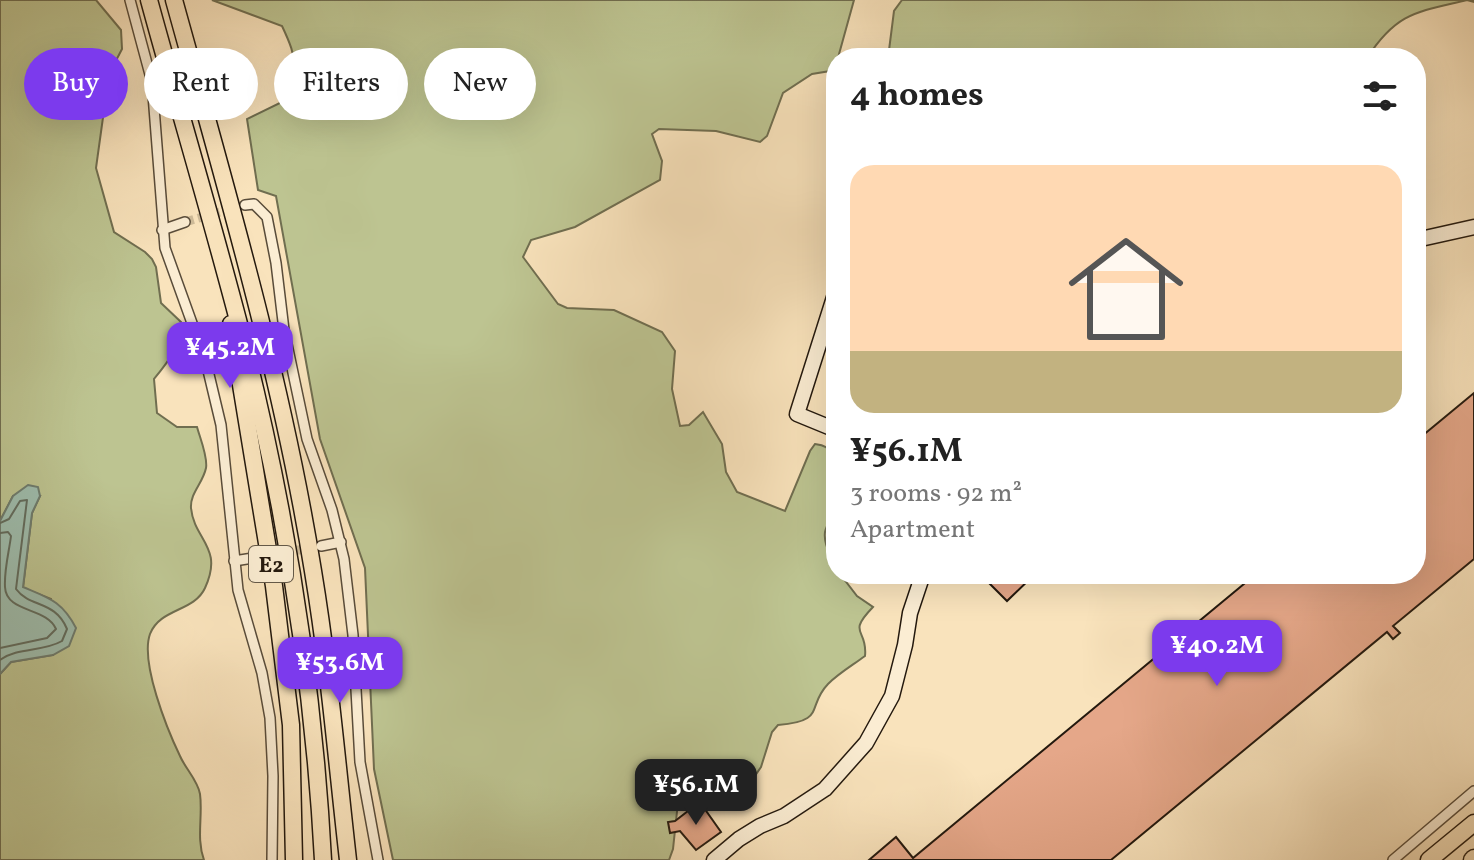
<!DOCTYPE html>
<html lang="en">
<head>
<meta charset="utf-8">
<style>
	body { margin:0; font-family:Vollkorn,serif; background:#f2f2f2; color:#222; height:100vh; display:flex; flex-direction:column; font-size:30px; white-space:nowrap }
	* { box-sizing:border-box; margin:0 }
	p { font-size:26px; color:#767676 }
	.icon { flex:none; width:44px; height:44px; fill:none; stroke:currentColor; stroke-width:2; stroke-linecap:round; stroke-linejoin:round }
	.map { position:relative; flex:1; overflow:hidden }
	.drawer { position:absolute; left:826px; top:48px; width:600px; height:536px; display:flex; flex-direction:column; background:#fff; border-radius:32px; box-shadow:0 8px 32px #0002 }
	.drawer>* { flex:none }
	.banner { position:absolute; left:24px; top:48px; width:682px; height:72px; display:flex; gap:16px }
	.price { position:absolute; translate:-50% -68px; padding:0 18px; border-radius:16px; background:#7c3aed; color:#fff; font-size:26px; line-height:52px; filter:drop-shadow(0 2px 4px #0008) }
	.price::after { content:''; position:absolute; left:50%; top:48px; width:24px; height:18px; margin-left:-12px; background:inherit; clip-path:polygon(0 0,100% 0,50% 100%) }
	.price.current { background:#222; color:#fff }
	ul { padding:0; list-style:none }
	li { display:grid; align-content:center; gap:16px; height:424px; padding:0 24px }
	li+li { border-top:2px solid #e0e0e0 }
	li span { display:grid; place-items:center; height:248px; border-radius:24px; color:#555 }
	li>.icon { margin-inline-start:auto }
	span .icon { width:144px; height:144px; fill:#fffc; stroke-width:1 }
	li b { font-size:34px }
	h2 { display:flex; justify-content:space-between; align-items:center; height:96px; padding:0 24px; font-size:34px }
	.pill { padding:0 28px; border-radius:36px; background:#fff; box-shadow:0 8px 32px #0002; font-size:28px; line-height:72px }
	.pill.current { background:#7c3aed; color:#fff }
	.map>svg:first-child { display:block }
	.green { fill:#bdc491; stroke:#706e50; stroke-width:2 }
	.water { fill:#9ebeaf; stroke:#6d7c6f; stroke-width:2 }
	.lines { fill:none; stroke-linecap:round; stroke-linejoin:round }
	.shore { stroke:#616c5e; stroke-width:2 }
	.building { fill:#e5a789; stroke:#24190e; stroke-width:2 }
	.street-tunnel { stroke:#cebb99; stroke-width:9; stroke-dasharray:9 4.5; stroke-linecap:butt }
	.street-casing { stroke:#594c3a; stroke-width:12 }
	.secondary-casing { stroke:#24190e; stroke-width:17 }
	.highway-casing { stroke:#24190e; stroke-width:19 }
	.street { stroke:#fbedd3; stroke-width:9 }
	.secondary { stroke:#fbedd3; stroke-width:14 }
	.highway { stroke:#f9e3bc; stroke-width:16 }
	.labels { text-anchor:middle; stroke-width:7; stroke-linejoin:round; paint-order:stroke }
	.shield { fill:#fbedd3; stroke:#645949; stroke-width:2 }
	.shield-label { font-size:22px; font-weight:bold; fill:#24190e }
</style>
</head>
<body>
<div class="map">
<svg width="1474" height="860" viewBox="0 0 1474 860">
	<rect width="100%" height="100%" fill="#f9e3bc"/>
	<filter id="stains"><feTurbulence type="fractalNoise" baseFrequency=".0025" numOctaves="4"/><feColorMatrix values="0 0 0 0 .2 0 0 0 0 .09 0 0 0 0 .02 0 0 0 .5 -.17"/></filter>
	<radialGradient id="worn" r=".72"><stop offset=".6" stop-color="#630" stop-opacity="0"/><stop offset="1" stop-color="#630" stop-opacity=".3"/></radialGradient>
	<g class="green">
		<path d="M0 0H96L121 30 122 49 109 74 96 168 114 232 145 252 152 259 156 267 161 303 181 322C183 344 167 363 154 379L157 413 177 427H197C200 438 208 457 206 468 203 483 190 493 191 508 194 540 224 547 205 588 194 612 160 608 150 634 140 662 167 729 180 756 185 768 198 781 200 794 203 816 196 838 204 860H0V674L11 662 53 655 51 599 23 588 32 513 40 496H13L0 521Z"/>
		<path d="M212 0H854L836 65 830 71 812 74 783 93 767 136 760 142 716 131 659 129 652 134 662 161 660 180 575 227 531 240 523 257 558 304 567 308 614 310 662 332 675 351 672 389 680 426 689 425 703 412 722 444 726 472 737 492 785 511 810 451 815 444C838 446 836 464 836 483 836 491 838 501 836 508 833 516 827 523 825 532 823 549 836 559 836 574H840L857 596 873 607C846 635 868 628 865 656 853 665 839 673 828 684 806 707 827 721 778 725L772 732 761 767 750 783C728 772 703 756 681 774L673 849 669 860H393L374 769 365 568 320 439 276 196 258 190 247 119 282 102C297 67 299 62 282 26Z"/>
		<path d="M902 0H1474V2L1467 0C1417 12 1397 12 1367 58H888L894 11Z"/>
	</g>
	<path class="water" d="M28 485 38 487 40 496 32 513 23 587C49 598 62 601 76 628L69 646 53 655 11 662 0 674V521L13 496Z"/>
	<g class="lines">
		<g class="shore">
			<path d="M0 523 9 519 20 501 27 500 16 589C30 608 55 600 67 629L62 641C43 652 18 647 0 660"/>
			<path d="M0 533 8 532 11 536C9 552 4 570 5 587 6 613 47 607 56 629L47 638 0 648"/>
		</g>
	</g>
	<g class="building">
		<path d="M1474 393V559L1393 626 1400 633 1393 639 1387 632 1111 860H869L896 837 913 858 1256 574H1416V441Z"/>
		<path d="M980 574H1035L1007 601Z"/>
		<path d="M713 764 718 780 695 792 679 768Z"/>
		<path d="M697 804 703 810 704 808 721 832 696 850 680 831 670 833 668 822 675 821Z"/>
	</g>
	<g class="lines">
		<g class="street-tunnel">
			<path d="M185 222 234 208"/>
			<path d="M253 558 310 548"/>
		</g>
		<g class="street-casing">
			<g id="street">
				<path d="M130 0 152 82 165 248 206 362 221 425 238 590 262 673 270 718 273 776 272 860"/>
				<path d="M245 205 254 204 267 217 276 263 284 330 307 439 332 510 344 559 353 635 360 762 378 860"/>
				<path d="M162 230 185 222"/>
				<path d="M321 546 341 542"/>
				<path d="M234 561 253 558"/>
				<path d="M1393 860 1474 791"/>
			</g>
		</g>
		<g class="secondary-casing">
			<g id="secondary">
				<path d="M1416 240 1474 227"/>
				<path d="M836 291 797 414 836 430"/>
				<path d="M714 860 739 839 760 826 784 816 825 789 866 743 892 696 905 645 910 613 923 574"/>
			</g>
		</g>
		<g class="highway-casing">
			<g id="highway">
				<path d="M149 0C181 117 216 233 246 351 287 517 314 689 323 860"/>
				<path d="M174 0C226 188 282 378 313 571 329 667 337 764 348 860"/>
				<path d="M231 324 274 586 291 725 294 860"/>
				<path d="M1429 860 1474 823"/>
				<path d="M1472 860 1474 858"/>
			</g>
		</g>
		<use href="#street" class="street"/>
		<use href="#secondary" class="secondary"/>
		<use href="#highway" class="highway"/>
	</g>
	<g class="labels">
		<rect class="shield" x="249" y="546" width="44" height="36" rx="6"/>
		<g class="shield-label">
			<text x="271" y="572">E2</text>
		</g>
	</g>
	<rect width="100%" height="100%" filter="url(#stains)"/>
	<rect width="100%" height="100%" fill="url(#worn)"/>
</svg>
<b class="price" style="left:230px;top:390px">¥45.2M</b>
<b class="price" style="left:1217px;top:688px">¥40.2M</b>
<b class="price" style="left:340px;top:705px">¥53.6M</b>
<b class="price current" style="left:696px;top:827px">¥56.1M</b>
<div class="banner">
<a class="pill current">Buy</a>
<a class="pill">Rent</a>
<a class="pill">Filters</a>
<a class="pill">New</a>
</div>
<section class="drawer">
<h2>4 homes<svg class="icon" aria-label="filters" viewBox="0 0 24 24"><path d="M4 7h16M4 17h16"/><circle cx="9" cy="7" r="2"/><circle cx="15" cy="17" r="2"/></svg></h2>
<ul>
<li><span style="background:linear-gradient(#ffd9b3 75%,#c2b280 0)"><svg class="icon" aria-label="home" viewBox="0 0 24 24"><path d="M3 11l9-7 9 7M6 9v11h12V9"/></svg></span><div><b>¥56.1M</b><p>3 rooms · 92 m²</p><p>Apartment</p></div></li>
</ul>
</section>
</div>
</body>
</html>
